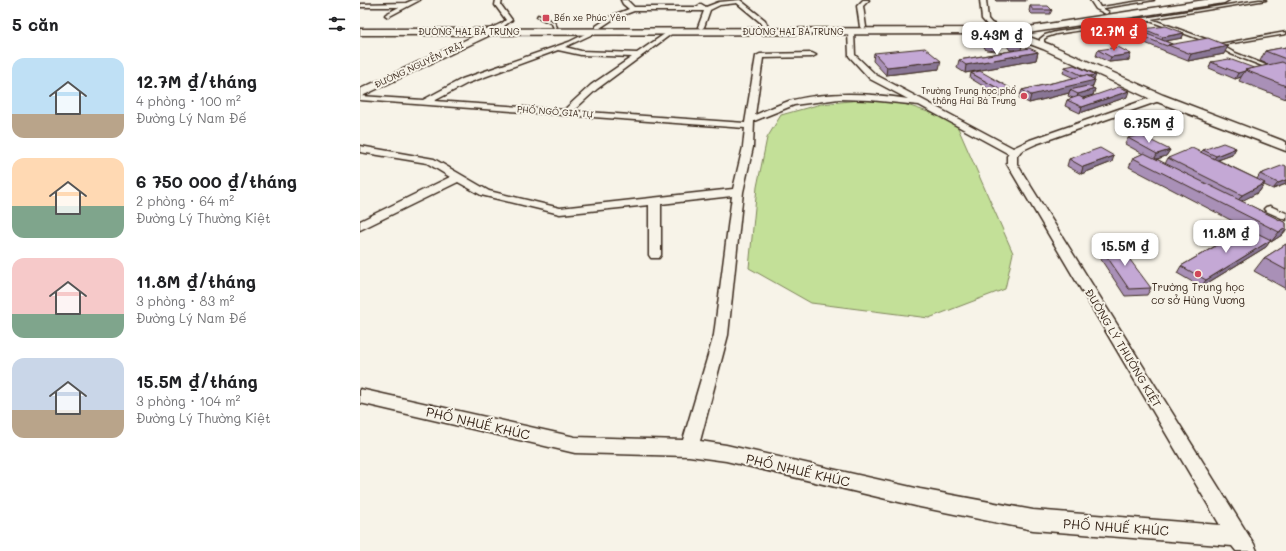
<!DOCTYPE html>
<html lang="vi">
<head>
<meta charset="utf-8">
<style>
	body { margin:0; font-family:Mali,sans-serif; background:#f6f6f6; color:#202124; height:100vh; display:flex; flex-direction:column; font-size:15px; white-space:nowrap }
	* { box-sizing:border-box; margin:0 }
	p { font-size:13px; color:#757577 }
	.icon { flex:none; width:22px; height:22px; fill:none; stroke:currentColor; stroke-width:2; stroke-linecap:round; stroke-linejoin:round }
	.map { position:relative; flex:1; overflow:hidden }
	.sheet { display:flex; flex-direction:column; background:#fff; width:360px }
	.sheet>* { flex:none }
	.price { position:absolute; translate:-50% -34px; padding:0 9px; border-radius:8px; background:#fff; color:#222; font-size:13px; line-height:26px; filter:drop-shadow(0 1px 2px #0008) }
	.price::after { content:''; position:absolute; left:50%; top:24px; width:12px; height:9px; margin-left:-6px; background:inherit; clip-path:polygon(0 0,100% 0,50% 100%) }
	.price.active { background:#d93025; color:#fff }
	ul { padding:0; list-style:none }
	li { display:flex; align-items:center; gap:12px; height:100px; padding:0 12px }
	li span { display:grid; place-items:center; flex:none; width:112px; height:80px; border-radius:12px; color:#555 }
	li>.icon { margin-inline-start:auto }
	span .icon { width:48px; height:48px; fill:#fffc; stroke-width:1 }
	li b { font-size:17px }
	h2 { display:flex; justify-content:space-between; align-items:center; height:48px; padding:0 12px; font-size:17px }
	main { display:flex; flex:1; min-height:0 }
	.map>svg:first-child { display:block }
	.green { fill:#c3e098; stroke:#7f855b }
	.lines { fill:none; stroke-linecap:round; stroke-linejoin:round }
	.lane-casing { stroke:#3b2a1e; stroke-width:3 }
	.street-casing { stroke:#3b2a1e; stroke-width:3 }
	.secondary-casing { stroke:#3b2a1e; stroke-width:3 }
	.highway-casing { stroke:#3b2a1e; stroke-width:3 }
	.lane { fill:#f7f3e8; fill-rule:evenodd }
	.street { fill:#f7f3e8; fill-rule:evenodd }
	.secondary { fill:#f7f3e8; fill-rule:evenodd }
	.highway { fill:#f7f3e8; fill-rule:evenodd }
	.wall { fill:#a990b7; stroke:#3b2a1e }
	.shaded-wall { fill:#897695; stroke:#3b2a1e }
	.building { fill:#c4a8d5; stroke:#3b2a1e }
	.poi-dot { fill:#d1495b; stroke:#f7f3e8; stroke-width:1.5 }
	.labels { text-anchor:middle; stroke-width:4; stroke-linejoin:round; paint-order:stroke }
	.far-poi-label { font-size:9px; fill:#3b2a1e; stroke:#f7f3e8; text-anchor:start }
	.far-street-label { font-size:9px; fill:#3b2a1e; stroke:#f7f3e8 }
	.poi-label { font-size:11px; fill:#3b2a1e; stroke:#f7f3e8 }
	.street-label { font-size:11px; fill:#3b2a1e; stroke:#f7f3e8 }
	.near-street-label { font-size:13px; fill:#3b2a1e; stroke:#f7f3e8 }
</style>
</head>
<body>
<main>
<section class="sheet">
<h2>5 căn<svg class="icon" aria-label="filters" viewBox="0 0 24 24"><path d="M4 7h16M4 17h16"/><circle cx="9" cy="7" r="2"/><circle cx="15" cy="17" r="2"/></svg></h2>
<ul>
<li><span style="background:linear-gradient(#bfe0f5 70%,#b9a48a 0)"><svg class="icon" aria-label="home" viewBox="0 0 24 24"><path d="M3 11l9-7 9 7M6 9v11h12V9"/></svg></span><div><b>12.7M ₫/tháng</b><p>4 phòng · 100 m²</p><p>Đường Lý Nam Đế</p></div></li>
<li><span style="background:linear-gradient(#ffd9b3 60%,#7fa58c 0)"><svg class="icon" aria-label="home" viewBox="0 0 24 24"><path d="M3 11l9-7 9 7M6 9v11h12V9"/></svg></span><div><b>6 750 000 ₫/tháng</b><p>2 phòng · 64 m²</p><p>Đường Lý Thường Kiệt</p></div></li>
<li><span style="background:linear-gradient(#f6c9c9 70%,#7fa58c 0)"><svg class="icon" aria-label="home" viewBox="0 0 24 24"><path d="M3 11l9-7 9 7M6 9v11h12V9"/></svg></span><div><b>11.8M ₫/tháng</b><p>3 phòng · 83 m²</p><p>Đường Lý Nam Đế</p></div></li>
<li><span style="background:linear-gradient(#c9d6e8 65%,#b9a48a 0)"><svg class="icon" aria-label="home" viewBox="0 0 24 24"><path d="M3 11l9-7 9 7M6 9v11h12V9"/></svg></span><div><b>15.5M ₫/tháng</b><p>3 phòng · 104 m²</p><p>Đường Lý Thường Kiệt</p></div></li>
</ul>
</section>
<div class="map">
<svg width="926" height="551" viewBox="0 0 926 551">
	<rect width="100%" height="100%" fill="#f7f3e8"/>
	<filter id="ink" filterUnits="userSpaceOnUse"><feTurbulence type="fractalNoise" baseFrequency=".025" numOctaves="2"/><feDisplacementMap in="SourceGraphic" scale="8" xChannelSelector="R" yChannelSelector="G"/><feConvolveMatrix kernelMatrix="1 2 1 2 8 2 1 2 1" color-interpolation-filters="sRGB"/></filter>
	<g filter="url(#ink)">
		<path class="green" d="M500 100 541 103 595 121 653 253 645 289 569 318 451 303 389 268 397 187 407 138 421 115 461 104Z"/>
		<g class="lines">
			<g class="lane-casing">
				<g id="lane">
					<path d="M787 0H794L738 9 736 8Z"/>
					<path d="M899 0H906L791 19 851 41 850 43 787 20 696 34 687 37 684 39V42L689 47 687 48 680 42V39L685 35 696 32Z"/>
					<path d="M178 15 194 22 197 27 194 28 192 24 177 17Z"/>
					<path d="M926 32V34L861 45 873 52 926 73V75L871 54 855 45Z"/>
				</g>
			</g>
			<g class="street-casing">
				<g id="street">
					<path d="M53 0H60L28 17 25 15 26 14 39 7H0L1 4 46 3Z"/>
					<path d="M136 0H142L141 5 152 20 140 29 137 27 146 20 135 5Z"/>
					<path d="M261 0H267L274 7H339L338 6 341 4 346 7 359 2 380 0 405 20 408 27 403 28 400 22 377 3 360 5 350 10 344 27 341 29 338 27 344 11H274L255 18 240 28H236V26L251 16 269 9 263 4Z"/>
					<path d="M503 0H509L503 6 506 27 503 29 500 27 497 6Z"/>
					<path d="M620 0H626L628 19 634 26 633 27H629L622 19Z"/>
					<path d="M730 0H736L740 7 749 12 746 14 736 9Z"/>
					<path d="M233 30 235 31V33L205 47 221 51 277 53 309 31 314 32 237 89 213 111 385 123 396 56 400 54 452 53 456 55 452 57 403 58 395 115C406 110 418 105 429 101 467 91 510 93 548 99L510 79 489 56 488 32 491 30 494 32 495 55 516 75 653 148 670 140 796 96H802L803 98 802 100 676 144 661 151 657 156V164L894 544 897 551H876L872 546 673 530 560 507 366 461 329 456 215 453 0 403V389L215 437 323 440 354 335 372 196 301 204V255L299 258H291L289 255V205L200 214 121 195 98 182 0 230V221L90 177 67 163 0 152V146L74 159 129 191 200 208 373 189 383 147 385 128 0 100V96L63 100 102 79 209 42ZM198 50 221 55 272 57 231 85 204 110 74 101 108 83ZM479 99 510 100 559 105 649 154 647 156V164L860 525 673 510 560 489 366 445 340 441 368 335 383 192 393 147 394 121 434 105Z"/>
					<path d="M910 206 926 213V220L906 211 904 209 906 207Z"/>
				</g>
			</g>
			<g class="secondary-casing">
				<g id="secondary">
					<path d="M631 23 691 45 803 95 926 142V151L795 101 683 49 628 28 626 26 628 24Z"/>
					<path d="M140 24 143 25 145 27 143 29 0 97V89Z"/>
				</g>
			</g>
			<g class="highway-casing">
				<path id="highway" d="M845 0H869L864 3 668 33 646 34 0 35V29L646 28 668 27Z"/>
			</g>
			<use href="#lane" class="lane"/>
			<use href="#street" class="street"/>
			<use href="#secondary" class="secondary"/>
			<use href="#highway" class="highway"/>
		</g>
		<g class="wall">
			<path d="M635 0H666V1H636Z"/>
			<path d="M670 6 692 10 690 14H672L669 11Z"/>
			<path d="M756 26 782 32 784 29 824 33 822 38 805 41 812 44 864 54 828 61 805 52V51L755 31Z"/>
			<path d="M617 30 637 46 636 51 626 50 617 35Z"/>
			<path d="M642 34 662 46 661 50 678 52 676 60 605 73 597 68 599 60 656 50H650L641 38Z"/>
			<path d="M926 47V99L879 81 881 77 875 79 849 68 851 62 894 68 910 65 900 61 905 51Z"/>
			<path d="M738 50 769 60 749 62 736 56Z"/>
			<path d="M514 53 579 69 526 75 513 61Z"/>
			<path d="M705 67 735 80 732 88 735 89 733 95 722 98 724 99 767 97 720 113 705 106 707 100 713 98 708 96 709 93 669 103 659 98 662 90 714 78 703 73Z"/>
			<path d="M611 73 648 94 639 96 610 78Z"/>
			<path d="M768 138 810 150 806 156 797 159 805 164 808 158 841 152 843 150 876 148 872 155 858 160 897 179 900 174 926 166V184L913 189 904 185 899 192 881 201 926 223V230L922 235 911 242 910 241 906 247 841 287 817 273 821 266 886 228 769 167 773 158 783 154 765 144Z"/>
			<path d="M709 159 752 162 721 174 707 166Z"/>
			<path d="M926 244V289L894 271 904 258Z"/>
			<path d="M739 245 791 288 787 295 765 296 736 252Z"/>
		</g>
		<g class="shaded-wall">
			<path d="M824 33 822 38 801 42 803 37Z"/>
			<path d="M868 46 864 54 828 61 831 54Z"/>
			<path d="M678 52 676 60 605 73 606 65Z"/>
			<path d="M771 54 769 60 749 62 751 57Z"/>
			<path d="M581 61 579 69 526 75 527 67Z"/>
			<path d="M885 71 881 77 875 79 878 73Z"/>
			<path d="M736 75 734 80H735L732 88 710 90 709 93 669 103 671 95 726 77Z"/>
			<path d="M650 88 648 94 639 96 641 90Z"/>
			<path d="M735 89 733 95 716 100 718 94Z"/>
			<path d="M769 91 767 97 720 113 722 107Z"/>
			<path d="M876 148 872 155 852 162 856 156Z"/>
			<path d="M810 150 806 156 794 160 797 154Z"/>
			<path d="M754 156 752 162 721 174 723 167Z"/>
			<path d="M926 180V184L913 189 918 183Z"/>
			<path d="M905 183 899 192 876 204 882 195Z"/>
			<path d="M926 228V230L922 235 911 242 919 232Z"/>
			<path d="M911 240 906 247 841 287 846 280Z"/>
		</g>
		<g class="building">
			<path d="M670 6H688L692 10H673Z"/>
			<path d="M762 24 812 44 808 45 807 46 756 26Z"/>
			<path d="M806 26 824 33 803 37 784 29Z"/>
			<path d="M617 30H627L637 46 627 45Z"/>
			<path d="M652 33 662 46 651 45 642 34Z"/>
			<path d="M848 38 868 46 831 54 808 45Z"/>
			<path d="M758 47 771 54 751 57 738 50Z"/>
			<path d="M926 47V59L905 51Z"/>
			<path d="M565 48 581 61 527 67 514 53Z"/>
			<path d="M669 48 678 52 606 65 599 60Z"/>
			<path d="M869 59 894 68 885 70V71L878 73 851 62Z"/>
			<path d="M922 62 926 64V86L885 70Z"/>
			<path d="M714 65 736 75 729 76 726 75 723 76 705 67Z"/>
			<path d="M620 71 650 88 641 90 611 73Z"/>
			<path d="M726 75 735 80 671 95 662 90Z"/>
			<path d="M727 86 735 89 718 94 710 90Z"/>
			<path d="M759 87 769 91 722 107 707 100 719 96 724 99Z"/>
			<path d="M780 135 810 150 797 154 768 138Z"/>
			<path d="M863 143 876 148 856 156 843 150Z"/>
			<path d="M740 148 754 156 723 167 709 159Z"/>
			<path d="M832 148 905 183 882 195 808 158Z"/>
			<path d="M784 153 926 223V228L919 232 773 158Z"/>
			<path d="M924 165 926 166V180L918 183 900 174Z"/>
			<path d="M887 228 911 240 846 280 821 266Z"/>
			<path d="M926 244V270L904 258Z"/>
			<path d="M739 245H759L791 288 769 289Z"/>
		</g>
	</g>
	<g class="poi-dot">
		<rect x="182" y="14" width="8" height="8" rx="2"/>
		<circle cx="664" cy="96" r="4"/>
		<circle cx="838" cy="274" r="4"/>
	</g>
	<g class="labels">
		<g class="far-poi-label">
			<text x="194" y="21">Bến xe Phúc Yên</text>
			<text x="656" y="94" text-anchor="end">Trường Trung học phổ<tspan x="656" dy="10">thông Hai Bà Trưng</tspan></text>
		</g>
		<g class="far-street-label">
			<text x="109" y="35">ĐƯỜNG HAI BÀ TRƯNG</text>
			<text x="433" y="35">ĐƯỜNG HAI BÀ TRƯNG</text>
			<text transform="translate(59 65) rotate(-25)" y="3">ĐƯỜNG NGUYỄN TRÃI</text>
			<text transform="translate(195 112) rotate(4)" y="3">PHỐ NGÔ GIA TỰ</text>
		</g>
		<g class="poi-label">
			<text x="838" y="291">Trường Trung học<tspan x="838" dy="13">cơ sở Hùng Vương</tspan></text>
		</g>
		<g class="street-label">
			<text transform="translate(763 348) rotate(59)" y="4">ĐƯỜNG LÝ THƯỜNG KIỆT</text>
		</g>
		<g class="near-street-label">
			<text transform="translate(118 423) rotate(13)" y="5">PHỐ NHUẾ KHÚC</text>
			<text transform="translate(438 470) rotate(13)" y="5">PHỐ NHUẾ KHÚC</text>
			<text transform="translate(756 527) rotate(4)" y="5">PHỐ NHUẾ KHÚC</text>
		</g>
	</g>
</svg>
<b class="price active" style="left:754px;top:52px">12.7M ₫</b>
<b class="price" style="left:637px;top:56px">9.43M ₫</b>
<b class="price" style="left:789px;top:144px">6.75M ₫</b>
<b class="price" style="left:866px;top:254px">11.8M ₫</b>
<b class="price" style="left:765px;top:267px">15.5M ₫</b>
</div>
</main>
</body>
</html>
